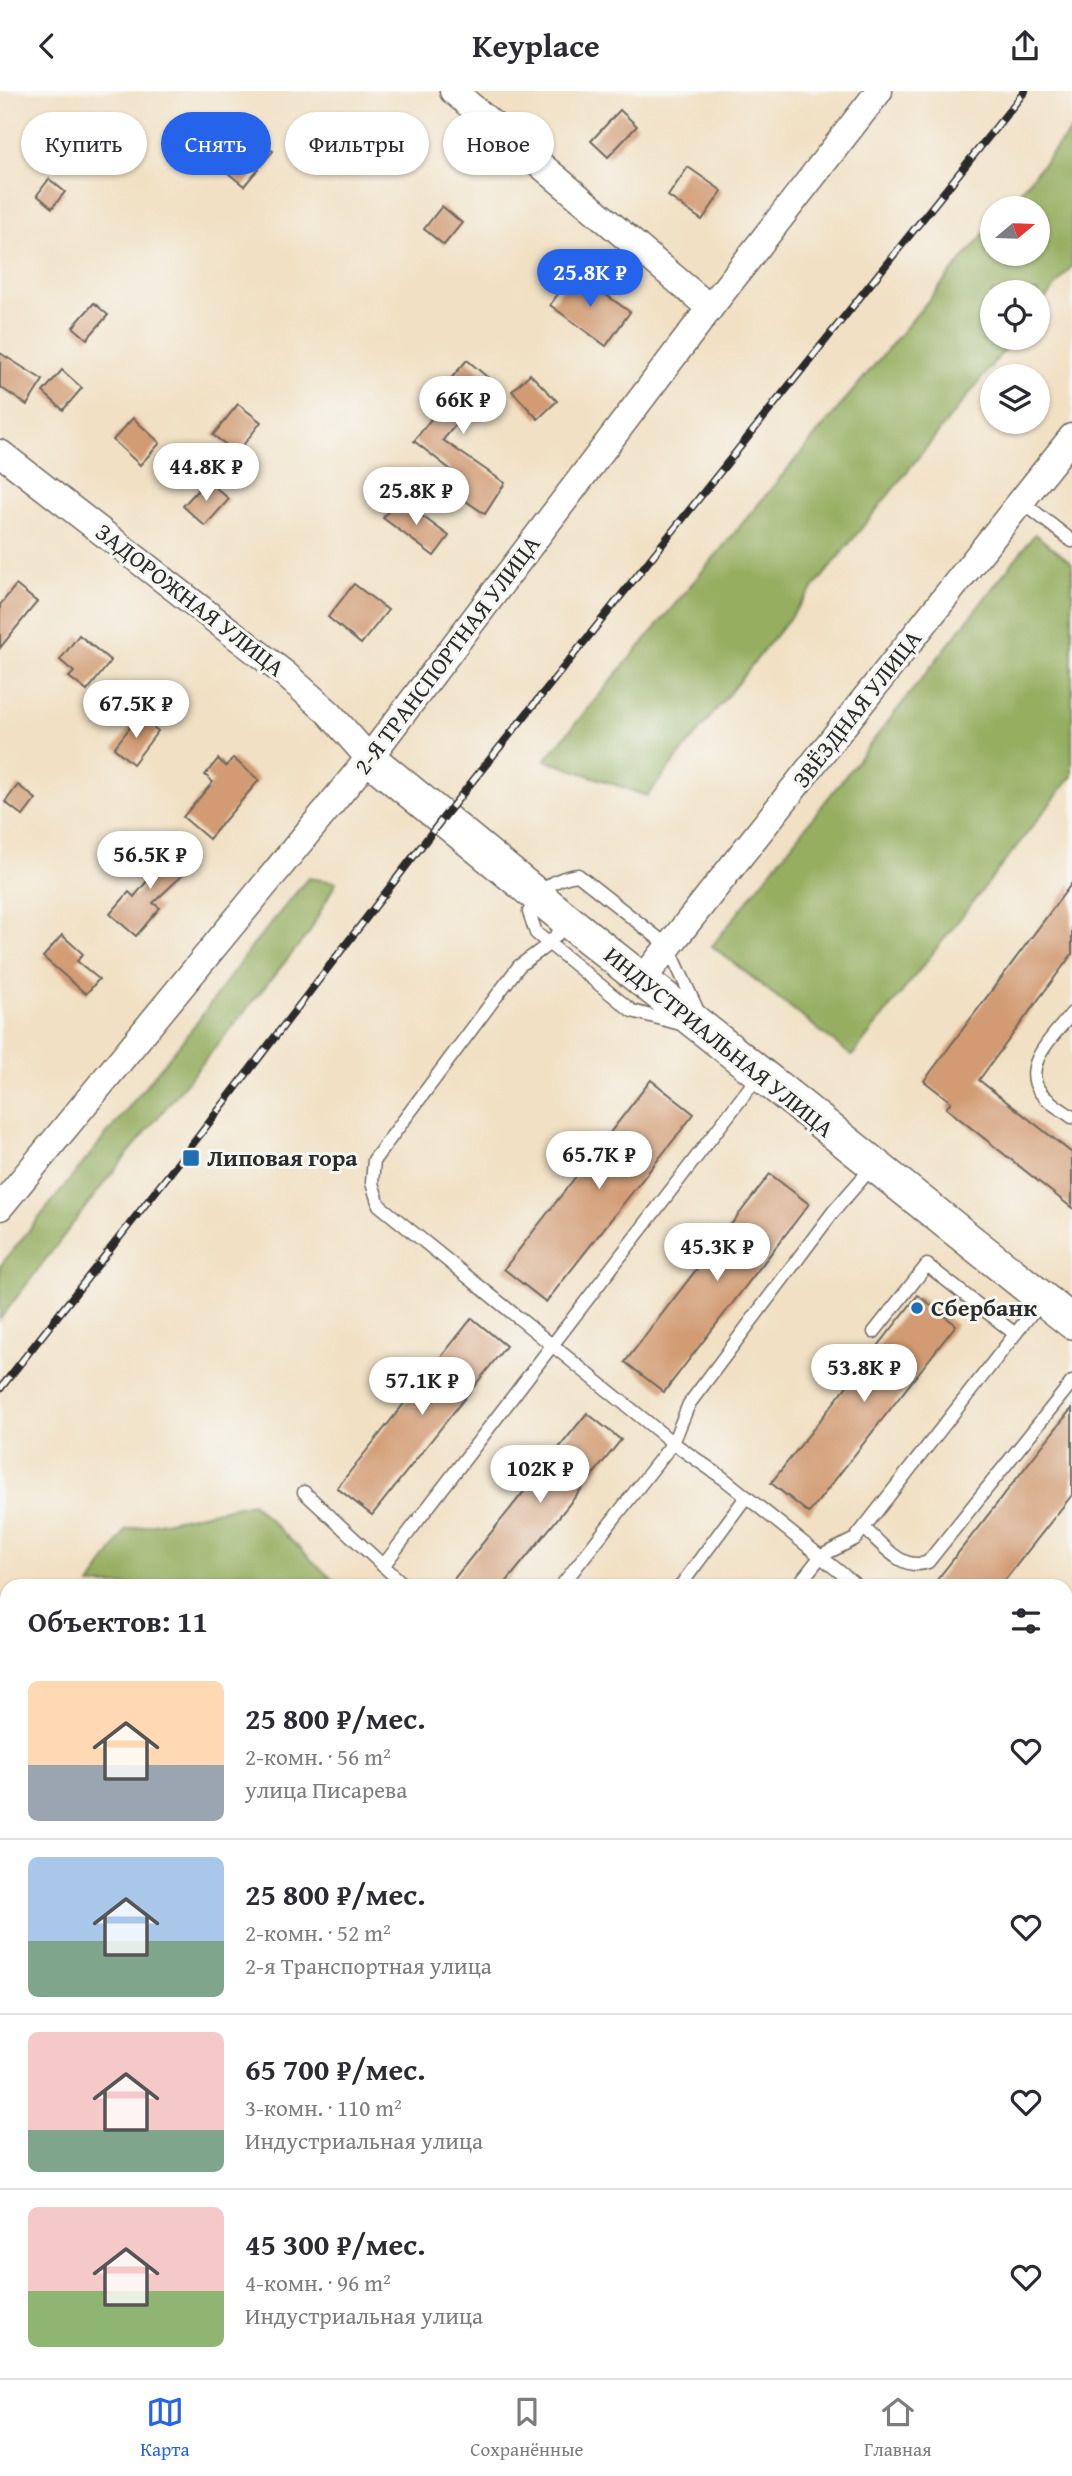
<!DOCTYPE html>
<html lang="ru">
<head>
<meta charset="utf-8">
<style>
	body { margin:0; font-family:"Gentium Book Plus",serif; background:#f7f7f7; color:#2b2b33; height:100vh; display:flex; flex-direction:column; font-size:26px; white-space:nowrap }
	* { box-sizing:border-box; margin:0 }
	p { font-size:23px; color:#7c7c81 }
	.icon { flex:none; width:38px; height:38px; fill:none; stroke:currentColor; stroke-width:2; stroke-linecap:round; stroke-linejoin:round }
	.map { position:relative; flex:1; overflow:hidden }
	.sheet { position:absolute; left:0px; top:1488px; width:1073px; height:800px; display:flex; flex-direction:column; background:#fff; border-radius:21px 21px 0 0; box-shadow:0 2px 5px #0004 }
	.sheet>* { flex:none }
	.banner { position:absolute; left:21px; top:21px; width:700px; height:63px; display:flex; gap:14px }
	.needle { width:46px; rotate:71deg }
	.tools { position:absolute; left:980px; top:105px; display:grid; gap:14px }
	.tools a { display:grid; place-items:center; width:70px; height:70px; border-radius:50%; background:#fff; box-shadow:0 2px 5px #0004; font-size:35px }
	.price { position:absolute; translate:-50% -60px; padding:0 16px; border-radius:24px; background:#fff; color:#222; font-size:23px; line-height:46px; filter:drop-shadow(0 2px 4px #0008) }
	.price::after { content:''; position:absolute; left:50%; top:42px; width:21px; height:16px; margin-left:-10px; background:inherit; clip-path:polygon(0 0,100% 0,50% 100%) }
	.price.current { background:#2563eb; color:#fff }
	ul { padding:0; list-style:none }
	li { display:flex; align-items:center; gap:21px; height:175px; padding:0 28px }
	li+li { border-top:2px solid #e1e1e2 }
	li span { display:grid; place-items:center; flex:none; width:196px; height:140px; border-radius:10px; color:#555 }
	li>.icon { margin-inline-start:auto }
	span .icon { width:84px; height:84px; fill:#fffc; stroke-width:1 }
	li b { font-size:30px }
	h2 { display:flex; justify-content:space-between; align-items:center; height:84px; padding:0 28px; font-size:30px }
	.tag { padding:0 24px; border-radius:32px; background:#fff; box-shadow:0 2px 5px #0004; font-size:24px; line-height:63px }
	.tag.current { background:#2563eb; color:#fff }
	header { display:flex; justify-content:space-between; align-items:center; height:91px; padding:0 28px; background:#fff; font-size:32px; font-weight:600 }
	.menu { display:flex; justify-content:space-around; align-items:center; height:98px; border-top:2px solid #e1e1e2; background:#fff; font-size:19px; color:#7c7c81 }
	.menu a { display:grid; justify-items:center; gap:4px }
	.menu .current { color:#2563eb }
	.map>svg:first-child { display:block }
	.built { fill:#f4d3c0 }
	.forest { fill:#95ae60; stroke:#606c46; stroke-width:2 }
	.building { fill:#d29b73 }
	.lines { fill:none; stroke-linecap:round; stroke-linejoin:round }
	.service-casing { stroke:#706a60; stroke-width:15 }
	.minor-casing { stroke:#706a60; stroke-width:29 }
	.tertiary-casing { stroke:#706a60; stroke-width:36 }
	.service { stroke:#fff; stroke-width:12 }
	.minor { stroke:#fff; stroke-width:26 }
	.tertiary { stroke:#fff; stroke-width:33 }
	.rail-casing { stroke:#2b2b2b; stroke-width:8 }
	.rail { stroke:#f6f6f2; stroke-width:5; stroke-dasharray:16; stroke-linecap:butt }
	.poi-dot { fill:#1f6fb2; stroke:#f6f6f2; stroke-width:2.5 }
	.labels { text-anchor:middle; stroke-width:6; stroke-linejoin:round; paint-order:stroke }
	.street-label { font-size:24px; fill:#2b2b2b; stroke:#f6f6f2 }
	.poi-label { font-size:24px; font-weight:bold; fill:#2b2b2b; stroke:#f6f6f2; text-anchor:start }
</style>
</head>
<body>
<header><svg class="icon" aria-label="back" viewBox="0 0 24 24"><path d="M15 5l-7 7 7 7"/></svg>Keyplace<svg class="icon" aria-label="share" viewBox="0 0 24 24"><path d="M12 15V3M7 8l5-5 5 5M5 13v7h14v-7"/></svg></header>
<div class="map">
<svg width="1072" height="2287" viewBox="0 0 1072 2287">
	<rect width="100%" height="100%" fill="#f6f6f2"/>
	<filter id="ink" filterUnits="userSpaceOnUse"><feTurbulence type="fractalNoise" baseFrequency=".0143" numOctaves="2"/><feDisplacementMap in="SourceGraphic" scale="14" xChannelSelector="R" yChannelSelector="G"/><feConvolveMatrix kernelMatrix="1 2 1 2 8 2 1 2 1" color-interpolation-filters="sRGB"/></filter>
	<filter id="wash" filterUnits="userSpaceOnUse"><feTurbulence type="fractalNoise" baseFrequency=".00686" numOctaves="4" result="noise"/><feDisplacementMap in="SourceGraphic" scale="28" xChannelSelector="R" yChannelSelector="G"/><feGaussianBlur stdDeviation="1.57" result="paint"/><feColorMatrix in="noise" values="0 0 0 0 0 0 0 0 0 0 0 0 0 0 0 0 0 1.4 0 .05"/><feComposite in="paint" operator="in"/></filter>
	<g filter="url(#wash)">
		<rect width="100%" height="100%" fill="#f1e0c3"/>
		<path class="built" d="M750 2280H854L859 2287H745Z"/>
		<g class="forest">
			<path d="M1072 38V175L1038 217V201H992V247H1014L647 705 545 669 992 133V163H1038V117H1006Z"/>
			<path d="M1035 443 1072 472V685L852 965 712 855Z"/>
			<path d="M308 787 336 791 309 842 108 1087 0 1228V1175L192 938 250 858Z"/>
			<path d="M252 1412 338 1494H90L126 1439Z"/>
			<path d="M7 1592V1965L0 1958V1751L5 1681 0 1666V1598Z"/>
		</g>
		<g id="blocks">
			<g class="building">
				<path d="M620 19 637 35 608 66 591 50Z"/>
				<path d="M386 31 407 49 385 74 365 57Z"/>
				<path d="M247 38 273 60 244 95 217 73Z"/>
				<path d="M688 76 722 100 702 129 668 105Z"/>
				<path d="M49 88 65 101 52 117 37 104Z"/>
				<path d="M442 115 462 132 444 154 424 138Z"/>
				<path d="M574 181 630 221 606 255 550 214Z"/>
				<path d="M94 212 108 224 87 248 73 236Z"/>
				<path d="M0 262 43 289 27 314 0 296Z"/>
				<path d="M467 269 504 300 478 331 466 321 443 349 505 392 485 423 441 393 451 379 414 350 448 306 441 299Z"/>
				<path d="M62 279 82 297 63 319 43 301Z"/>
				<path d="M530 283 557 310 538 328 512 300Z"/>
				<path d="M238 313 261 331 237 362 213 344Z"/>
				<path d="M133 327 160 352 140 374 113 349Z"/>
				<path d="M207 389 229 408 205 435 183 415Z"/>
				<path d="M398 407 449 445 434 465 383 427Z"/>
				<path d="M354 493 388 519 361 553 328 526Z"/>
				<path d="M16 494 37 511 0 557V514Z"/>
				<path d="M79 544 111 570 87 600 69 586 74 581 60 569Z"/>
				<path d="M139 625 158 640 133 673 114 657Z"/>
				<path d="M233 667 259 689 209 748 183 726 213 691 205 684 218 668 226 675Z"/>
				<path d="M18 694 36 708 23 725 5 711Z"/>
				<path d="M161 752 188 779 153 812 160 817 136 845 110 823 129 801 134 806 156 779 145 768Z"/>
				<path d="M1072 792V863L979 989 1072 1062V1117L946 1017 951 1011 924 990Z"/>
				<path d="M62 844 83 863 77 870 99 888 86 903 43 866Z"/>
				<path d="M651 989 694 1023 546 1211 504 1178Z"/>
				<path d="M770 1083 809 1113 664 1301 625 1271Z"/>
				<path d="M918 1204 956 1234 809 1422 771 1392Z"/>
				<path d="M472 1227 506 1255 372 1424 337 1397Z"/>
				<path d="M1072 1317V1404L1001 1494H933Z"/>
				<path d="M587 1322 621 1349 504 1494H449Z"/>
			</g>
		</g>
	</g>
	<g filter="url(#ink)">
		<use href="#blocks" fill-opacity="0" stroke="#706a60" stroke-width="2"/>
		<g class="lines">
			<g class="service-casing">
				<g id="service">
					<path d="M1021 410 1072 450"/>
					<path d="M578 784 668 855 707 940 632 920 536 842 529 821C540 799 553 787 578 784Z"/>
					<path d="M568 830 549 853 519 875 374 1069 372 1092 379 1114 673 1352 723 1387 856 1494"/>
					<path d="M1072 922C1056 943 1019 974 1041 1002 1048 1011 1062 1019 1072 1026"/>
					<path d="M874 1241 927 1174 1014 1242"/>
					<path d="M304 1401 404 1494"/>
					<path d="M864 1437C882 1453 902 1481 928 1471L1072 1291"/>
					<path d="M383 1475 760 983"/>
					<path d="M562 1494 673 1352 689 1313 833 1121 874 1074"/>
					<path d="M681 1494 746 1406"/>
					<path d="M798 1494 821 1465 855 1448 1041 1210"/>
					<path d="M1066 1562 1072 1554"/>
					<path d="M1066 1666 1072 1671"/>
					<path d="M1066 2022 1072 2017"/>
					<path d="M0 2061 7 2052"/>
					<path d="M0 2192 7 2197"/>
					<path d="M1066 2265 1072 2273"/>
					<path d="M117 2280 126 2287"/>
					<path d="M0 2285 7 2277"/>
					<path d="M243 2287 245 2280"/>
				</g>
			</g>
			<g class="minor-casing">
				<g id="minor">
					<path d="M453 0 710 217"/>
					<path d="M0 362 285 583 329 622 369 667"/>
					<path d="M642 889 1072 346"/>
					<path d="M0 1116 369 667 710 217 879 0"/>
					<path d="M1066 2049 1072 2057"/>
					<path d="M589 2280 598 2287"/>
				</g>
			</g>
			<g class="tertiary-casing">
				<g id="tertiary">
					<path d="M369 667 568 830 1072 1231"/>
					<path d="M1066 1829 1072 1820"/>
					<path d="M707 2287 712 2280"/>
				</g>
			</g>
			<use href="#service" class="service"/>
			<use href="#minor" class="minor"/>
			<use href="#tertiary" class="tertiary"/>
			<g class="rail-casing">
				<path id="rail" d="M0 1298 185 1063 443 727 1025 0"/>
			</g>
			<use href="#rail" class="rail"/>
		</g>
	</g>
	<g class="poi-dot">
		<rect x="182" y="1058" width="18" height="18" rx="3.5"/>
		<circle cx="917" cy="1217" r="7"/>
	</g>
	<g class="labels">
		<g class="street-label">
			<text transform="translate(190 509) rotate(38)" y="8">ЗАДОРОЖНАЯ УЛИЦА</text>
			<text transform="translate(447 564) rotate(-53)" y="8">2-Я ТРАНСПОРТНАЯ УЛИЦА</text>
			<text transform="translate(857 618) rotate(-52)" y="8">ЗВЁЗДНАЯ УЛИЦА</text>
			<text transform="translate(719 951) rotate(39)" y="8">ИНДУСТРИАЛЬНАЯ УЛИЦА</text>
		</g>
		<g class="poi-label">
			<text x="207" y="1075">Липовая гора</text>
			<text x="931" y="1225">Сбербанк</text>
		</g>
	</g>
</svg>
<div class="tools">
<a><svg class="needle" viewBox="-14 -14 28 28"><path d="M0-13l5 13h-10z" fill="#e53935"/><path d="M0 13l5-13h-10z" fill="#7c7c81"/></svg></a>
<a><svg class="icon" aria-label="locate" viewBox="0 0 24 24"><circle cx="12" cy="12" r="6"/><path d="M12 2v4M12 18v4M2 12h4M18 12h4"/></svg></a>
<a><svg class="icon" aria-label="layers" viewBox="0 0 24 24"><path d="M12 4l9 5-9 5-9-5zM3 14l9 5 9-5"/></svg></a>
</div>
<b class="price current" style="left:590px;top:218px">25.8K ₽</b>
<b class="price" style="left:463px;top:345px">66K ₽</b>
<b class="price" style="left:206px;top:412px">44.8K ₽</b>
<b class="price" style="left:416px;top:436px">25.8K ₽</b>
<b class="price" style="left:136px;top:649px">67.5K ₽</b>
<b class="price" style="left:150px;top:800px">56.5K ₽</b>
<b class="price" style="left:599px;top:1100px">65.7K ₽</b>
<b class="price" style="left:717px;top:1192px">45.3K ₽</b>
<b class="price" style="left:864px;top:1313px">53.8K ₽</b>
<b class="price" style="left:422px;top:1326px">57.1K ₽</b>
<b class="price" style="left:540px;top:1414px">102K ₽</b>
<div class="banner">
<a class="tag">Купить</a>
<a class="tag current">Снять</a>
<a class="tag">Фильтры</a>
<a class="tag">Новое</a>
</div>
<section class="sheet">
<h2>Объектов: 11<svg class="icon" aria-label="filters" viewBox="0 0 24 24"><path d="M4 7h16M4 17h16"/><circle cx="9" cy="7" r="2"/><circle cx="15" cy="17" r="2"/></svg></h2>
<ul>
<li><span style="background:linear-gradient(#ffd9b3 60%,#9aa5b1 0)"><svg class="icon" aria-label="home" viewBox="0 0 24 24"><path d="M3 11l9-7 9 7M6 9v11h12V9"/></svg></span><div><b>25 800 ₽/мес.</b><p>2-комн. · 56 m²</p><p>улица Писарева</p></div><svg class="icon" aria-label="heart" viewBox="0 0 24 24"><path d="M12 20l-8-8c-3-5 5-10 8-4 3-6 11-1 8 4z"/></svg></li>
<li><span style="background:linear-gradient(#a9c7e8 60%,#7fa58c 0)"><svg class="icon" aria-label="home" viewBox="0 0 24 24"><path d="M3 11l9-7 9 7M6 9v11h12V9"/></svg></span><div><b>25 800 ₽/мес.</b><p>2-комн. · 52 m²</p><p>2-я Транспортная улица</p></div><svg class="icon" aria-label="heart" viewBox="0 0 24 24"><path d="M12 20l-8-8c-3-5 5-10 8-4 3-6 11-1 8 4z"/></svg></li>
<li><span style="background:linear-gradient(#f6c9c9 70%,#7fa58c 0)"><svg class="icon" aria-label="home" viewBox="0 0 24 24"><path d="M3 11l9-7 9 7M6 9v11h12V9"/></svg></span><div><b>65 700 ₽/мес.</b><p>3-комн. · 110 m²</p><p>Индустриальная улица</p></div><svg class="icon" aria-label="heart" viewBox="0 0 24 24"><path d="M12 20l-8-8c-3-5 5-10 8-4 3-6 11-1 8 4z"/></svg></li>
<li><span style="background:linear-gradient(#f6c9c9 60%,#8fb573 0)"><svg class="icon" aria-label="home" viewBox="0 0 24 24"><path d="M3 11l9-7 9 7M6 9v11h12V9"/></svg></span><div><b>45 300 ₽/мес.</b><p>4-комн. · 96 m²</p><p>Индустриальная улица</p></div><svg class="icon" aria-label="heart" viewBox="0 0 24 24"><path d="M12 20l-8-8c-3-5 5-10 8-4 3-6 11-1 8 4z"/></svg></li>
</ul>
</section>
</div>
<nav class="menu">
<a class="current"><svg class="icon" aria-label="map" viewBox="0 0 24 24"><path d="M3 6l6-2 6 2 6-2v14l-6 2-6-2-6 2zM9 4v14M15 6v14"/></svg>Карта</a>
<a><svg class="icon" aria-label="saved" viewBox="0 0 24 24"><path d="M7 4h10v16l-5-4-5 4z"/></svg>Сохранённые</a>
<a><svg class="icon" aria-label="home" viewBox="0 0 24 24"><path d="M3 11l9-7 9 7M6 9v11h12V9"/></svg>Главная</a>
</nav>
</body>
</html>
